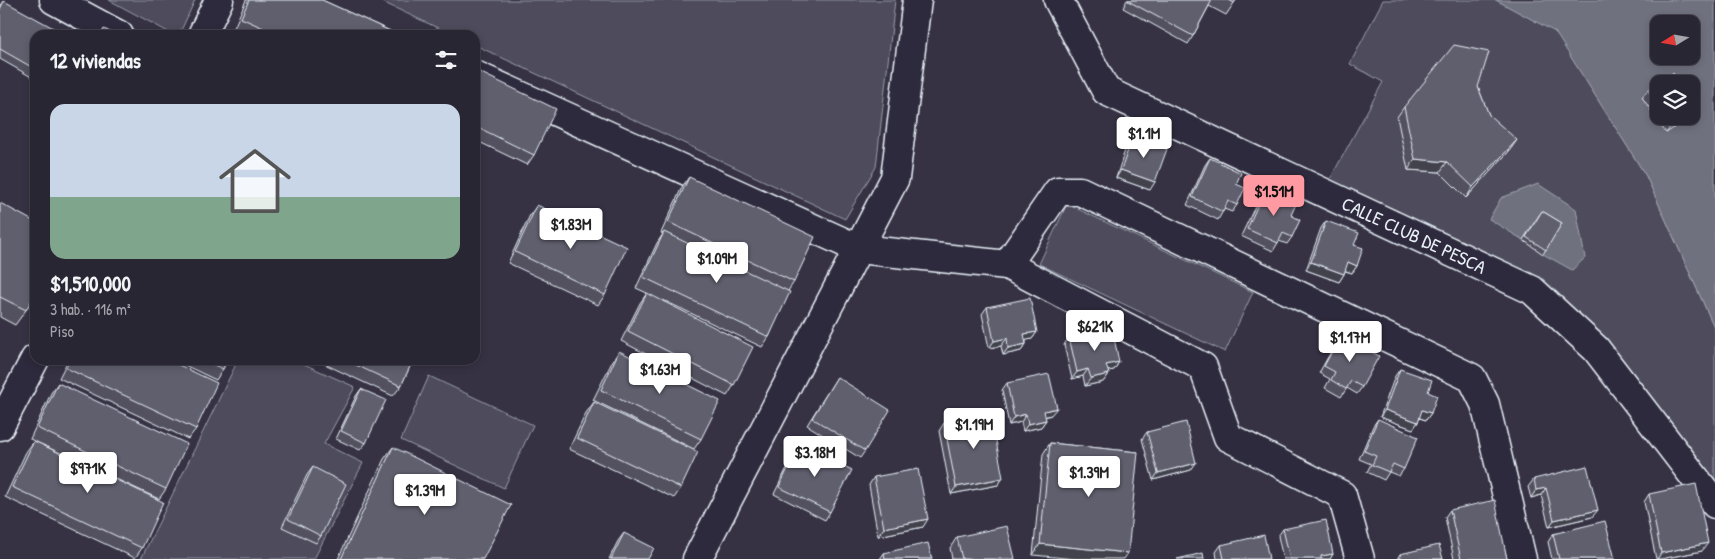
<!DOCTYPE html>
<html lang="es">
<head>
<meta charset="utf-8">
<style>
	body { margin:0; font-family:"Patrick Hand",sans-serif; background:#302e3b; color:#f1f3f6; height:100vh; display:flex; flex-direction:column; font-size:19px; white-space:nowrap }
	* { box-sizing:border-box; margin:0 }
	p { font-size:16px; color:#a5a5ac }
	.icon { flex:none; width:28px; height:28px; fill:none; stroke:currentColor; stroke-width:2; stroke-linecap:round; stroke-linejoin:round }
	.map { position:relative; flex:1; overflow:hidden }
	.sheet { position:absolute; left:30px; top:30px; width:450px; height:335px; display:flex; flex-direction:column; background:#282633; border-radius:15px; box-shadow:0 2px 8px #0003,0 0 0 1px #44434e }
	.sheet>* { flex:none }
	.needle { width:32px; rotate:259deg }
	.buttons { position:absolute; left:1650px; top:15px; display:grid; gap:10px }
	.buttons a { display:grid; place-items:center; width:50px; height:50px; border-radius:10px; background:#282633; box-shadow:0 2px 8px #0003,0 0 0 1px #44434e; font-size:25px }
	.price { position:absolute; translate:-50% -42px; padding:0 11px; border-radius:5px; background:#fff; color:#222; font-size:16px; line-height:32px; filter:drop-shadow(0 1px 2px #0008) }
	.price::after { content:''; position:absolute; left:50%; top:30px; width:15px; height:11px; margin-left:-8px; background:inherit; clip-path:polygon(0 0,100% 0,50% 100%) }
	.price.active { background:#ff9aa2; color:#111 }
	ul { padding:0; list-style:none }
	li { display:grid; align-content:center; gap:10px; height:265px; padding:0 20px }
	li span { display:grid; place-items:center; height:155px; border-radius:15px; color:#555 }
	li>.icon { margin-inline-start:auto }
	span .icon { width:90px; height:90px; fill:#fffc; stroke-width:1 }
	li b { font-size:21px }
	h2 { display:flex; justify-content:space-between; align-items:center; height:60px; padding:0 20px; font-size:21px }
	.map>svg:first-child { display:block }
	.green { fill:#4d4b5c; stroke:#9a9eaa }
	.water { fill:#70717f; stroke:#a0a4af; fill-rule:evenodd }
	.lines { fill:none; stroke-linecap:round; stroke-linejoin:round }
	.minor-casing { stroke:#e8f1f8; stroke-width:31 }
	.minor { stroke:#2f2a3d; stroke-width:28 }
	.wall { fill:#53515f; stroke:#e8f1f8 }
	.shaded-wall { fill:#43424d; stroke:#e8f1f8 }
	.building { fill:#605e6e; stroke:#e8f1f8 }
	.labels { text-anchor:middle; stroke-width:4.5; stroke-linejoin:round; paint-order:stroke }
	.street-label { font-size:19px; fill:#e8f1f8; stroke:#2f2a3d }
</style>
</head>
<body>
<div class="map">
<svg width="1715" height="559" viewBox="0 0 1715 559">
	<rect width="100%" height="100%" fill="#363244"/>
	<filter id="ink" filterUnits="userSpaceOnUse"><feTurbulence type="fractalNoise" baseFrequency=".02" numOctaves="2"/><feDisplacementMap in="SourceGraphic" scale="10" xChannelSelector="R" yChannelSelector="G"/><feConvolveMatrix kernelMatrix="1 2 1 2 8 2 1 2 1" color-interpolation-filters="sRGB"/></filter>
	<g filter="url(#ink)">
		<g class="green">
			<path d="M109 0H195L179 35H174Z"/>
			<path d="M378 0H895L876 167 845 219 475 45V35H453Z"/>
			<path d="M1383 0H1496L1555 31 1646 176 1715 329V485L1605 339 1329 181 1383 82 1350 64Z"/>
			<path d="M1067 204 1253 292 1225 352 1039 264Z"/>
			<path d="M238 360H295L355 387 324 444 363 463 314 559H141Z"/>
			<path d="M429 376 533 425 504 488 401 440Z"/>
		</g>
		<g class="water">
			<path d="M1496 0H1715V329L1646 176 1555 32ZM1659 24H1691V56H1659ZM1659 84H1691V116H1659Z"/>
			<path d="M1538 184 1576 209 1585 258 1572 270 1543 254 1539 215 1523 240 1489 219 1501 198Z"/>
		</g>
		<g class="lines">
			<g class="minor-casing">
				<g id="minor">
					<path d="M54 0 119 35"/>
					<path d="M1058 0 1106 91 1532 290 1596 349 1715 504"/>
					<path d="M202 35 219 0"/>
					<path d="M475 75 859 249 1007 265 1203 367 1228 437 1342 495 1360 559"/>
					<path d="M1007 265 1058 191H1080L1472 378 1485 404 1522 559"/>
					<path d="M0 426 35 359"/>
					<path d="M697 559 895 178 917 0"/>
				</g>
			</g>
			<use href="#minor" class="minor"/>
		</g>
		<g class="wall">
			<path d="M246 0H322L399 35H249L234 28Z"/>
			<path d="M1127 0H1236L1226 15 1209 6 1193 36 1188 44 1123 8Z"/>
			<path d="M4 1 35 35V79L0 59V7Z"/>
			<path d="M475 70 534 155 527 165 475 140Z"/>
			<path d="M1659 84V116H1691L1666 133 1642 97 1648 90Z"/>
			<path d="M1478 87 1489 115 1510 150 1466 198 1440 172 1408 170 1397 117 1404 107Z"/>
			<path d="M1133 136 1150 190 1116 178 1127 144Z"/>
			<path d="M1210 158 1236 184 1237 205 1232 212 1224 209 1218 220 1187 205 1205 165Z"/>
			<path d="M689 177 794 282 788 291 769 337 762 347 663 300 734 385 727 396 621 341 640 303 647 293 636 288 657 243 663 234 661 233 682 187Z"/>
			<path d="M1265 189 1291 215 1292 237 1287 244 1279 241 1273 251 1241 236 1260 196Z"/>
			<path d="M0 203 26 310 15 325 0 317Z"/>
			<path d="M537 205 605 295 598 305 508 263 530 215Z"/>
			<path d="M1542 211 1562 223 1543 254 1523 240Z"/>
			<path d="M1326 221 1354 245 1357 266 1352 273 1345 271 1344 274 1339 282 1306 270 1321 228Z"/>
			<path d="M987 307 1037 332 1032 339 1026 340V344L1021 351 1003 355 1001 346 989 348 982 314Z"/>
			<path d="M1341 335 1362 387 1357 394 1347 388 1341 397 1325 388 1330 379 1319 373 1336 343Z"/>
			<path d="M1069 337 1119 362 1114 370 1108 371 1109 374 1103 382 1085 386 1083 376 1072 379 1064 345Z"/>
			<path d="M619 351 701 439 694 449 593 400 612 362Z"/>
			<path d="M68 360H168L196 429 188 439 59 378Z"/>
			<path d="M174 360H227L223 369 216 380Z"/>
			<path d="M316 360H413L401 386 393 396Z"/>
			<path d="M1400 369 1428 392 1431 413 1426 420 1419 418 1418 422 1413 429 1380 417 1395 376Z"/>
			<path d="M837 377 865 451 860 458 807 425Z"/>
			<path d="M58 383 166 489 159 499 30 439 51 393Z"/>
			<path d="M1007 383 1051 415 1045 417 1046 420 1041 427 1023 431 1021 422 1009 425 1002 390Z"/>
			<path d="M361 389 366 443 360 450 336 439 356 396Z"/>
			<path d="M594 402 681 488 674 498 569 449 586 413Z"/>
			<path d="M1378 419 1404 469 1399 476 1389 472 1384 480 1367 472 1371 464 1359 459 1373 426Z"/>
			<path d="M944 423 1003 478 998 485 951 494 939 431Z"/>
			<path d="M1147 432 1191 470 1153 480 1142 439Z"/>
			<path d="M34 441 142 548 135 558 5 497 26 452Z"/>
			<path d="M1050 443 1138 452 1033 555 1043 454Z"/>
			<path d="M800 444 830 512 825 520 774 494 795 452Z"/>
			<path d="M393 447 483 559H338L384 459Z"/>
			<path d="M313 467 321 536 316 543 282 527 307 475Z"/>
			<path d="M874 477 923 527 878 536 869 485Z"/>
			<path d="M1534 479 1592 517 1549 527 1541 495 1531 498 1528 487Z"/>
			<path d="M1649 494 1702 551 1661 559H1656L1644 502Z"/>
			<path d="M1450 510 1507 559H1454L1445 517Z"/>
			<path d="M1283 529 1333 554 1330 559H1283L1278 536Z"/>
			<path d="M624 533 648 559H609L618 541Z"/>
			<path d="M1553 534 1615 559H1552L1548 542Z"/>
			<path d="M957 537 1015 559H952L950 548Z"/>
			<path d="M1221 545 1269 559H1217L1216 552Z"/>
			<path d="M884 553 932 559H880Z"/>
			<path d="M1400 554 1443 559H1397Z"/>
		</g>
		<g class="shaded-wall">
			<path d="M1696 109 1691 116 1666 133 1671 126 1685 116H1691V112Z"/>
			<path d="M1517 140 1510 150 1466 198 1473 187Z"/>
			<path d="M1415 159 1447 162 1440 172 1408 170Z"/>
			<path d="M1121 170 1155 182 1150 190 1116 178Z"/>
			<path d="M1311 262 1344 274 1339 282 1306 270Z"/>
			<path d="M1348 262 1357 266 1352 273 1343 270Z"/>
			<path d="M1037 332 1032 339 1019 342 1024 334Z"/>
			<path d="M1007 338 1001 346 989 348 994 341Z"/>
			<path d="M1026 344 1021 351 1003 355 1008 348Z"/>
			<path d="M1119 362 1114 370 1101 372 1106 365Z"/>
			<path d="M1088 369 1083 376 1072 379 1077 372Z"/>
			<path d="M1109 374 1103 382 1085 386 1091 378Z"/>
			<path d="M1057 408 1051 415 1039 418 1044 411Z"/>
			<path d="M1385 410 1418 422 1413 429 1380 417Z"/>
			<path d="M1422 410 1431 413 1426 420 1417 417Z"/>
			<path d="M1026 414 1021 422 1009 425 1014 417Z"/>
			<path d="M1046 420 1041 427 1023 431 1028 424Z"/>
			<path d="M1196 463 1191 470 1153 480 1158 473Z"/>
			<path d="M1003 478 998 485 951 494 956 487Z"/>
			<path d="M1546 488 1541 495 1531 498 1536 490Z"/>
			<path d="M1598 510 1592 517 1549 527 1554 520Z"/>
			<path d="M928 519 923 527 878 536 884 528Z"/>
			<path d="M1708 543 1702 551 1661 559H1657L1661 553Z"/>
			<path d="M1040 544 1128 553 1124 559H1076L1033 555Z"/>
			<path d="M1333 554 1330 559H1319L1321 556Z"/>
		</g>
		<g class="building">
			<path d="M249 0H322L399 35H279L241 18Z"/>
			<path d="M1128 0H1212L1193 36 1128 1Z"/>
			<path d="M1229 0H1236L1234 3Z"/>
			<path d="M4 1 66 35H35V69L0 49V9Z"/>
			<path d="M104 29 116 35H101Z"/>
			<path d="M1454 45 1489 52 1478 87 1489 115 1517 140 1473 187 1447 162 1415 159 1404 107Z"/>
			<path d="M475 70 556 109 534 155 475 126Z"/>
			<path d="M1673 73 1680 84H1659V107L1648 90Z"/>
			<path d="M1691 101 1696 109 1691 112Z"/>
			<path d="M1665 116H1685L1671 126Z"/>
			<path d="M1133 136 1167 149 1155 182 1121 170Z"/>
			<path d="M1210 158 1241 173 1236 184 1245 188 1237 205 1228 201 1223 212 1192 197Z"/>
			<path d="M689 177 815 237 794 282 668 222Z"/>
			<path d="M1265 189 1296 204 1291 215 1300 220 1292 237 1283 233 1278 243 1247 229Z"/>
			<path d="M0 203 35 222V294L26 310 0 297Z"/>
			<path d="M537 205 627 247 605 295 515 252Z"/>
			<path d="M1542 211 1562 223 1546 250 1526 237Z"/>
			<path d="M1326 221 1359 233 1354 245 1363 248 1357 266 1348 262 1344 274 1311 262Z"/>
			<path d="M664 232 790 292 769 337 643 277Z"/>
			<path d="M647 293 753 347 734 385 628 331Z"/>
			<path d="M1030 298 1037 332 1024 334 1026 344 1008 348 1007 338 994 341 987 307Z"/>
			<path d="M1112 328 1119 362 1106 365 1109 374 1091 378 1088 369 1077 372 1069 337Z"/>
			<path d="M1341 335 1379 356 1362 387 1351 381 1346 389 1331 380 1335 372 1324 366Z"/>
			<path d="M619 351 720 401 701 439 601 390Z"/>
			<path d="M70 360H168L217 383 196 429 66 368Z"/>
			<path d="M203 360H227L223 369Z"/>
			<path d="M345 360H413L401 386Z"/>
			<path d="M1400 369 1432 380 1428 392 1437 396 1431 413 1422 410 1418 422 1385 410Z"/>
			<path d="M1049 374 1057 408 1044 411 1046 420 1028 424 1026 414 1014 417 1007 383Z"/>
			<path d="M837 377 890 410 865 451 812 418Z"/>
			<path d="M58 383 187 444 166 489 37 428Z"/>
			<path d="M361 389 386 400 366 443 341 431Z"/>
			<path d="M594 402 698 452 681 488 577 438Z"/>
			<path d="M991 414 1003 478 956 487 944 423Z"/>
			<path d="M1378 419 1418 437 1404 469 1393 464 1389 472 1372 465 1376 456 1364 451Z"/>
			<path d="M1186 422 1196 463 1158 473 1147 432Z"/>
			<path d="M34 441 163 502 142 548 12 487Z"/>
			<path d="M1050 443 1138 452 1128 553 1040 544Z"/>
			<path d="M800 444 852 470 830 512 779 487Z"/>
			<path d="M393 447 511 505 483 559H341Z"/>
			<path d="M1587 466 1598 510 1554 520 1546 488 1536 490 1534 479Z"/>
			<path d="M313 467 346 484 321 536 288 519Z"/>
			<path d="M918 469 928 519 884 528 874 477Z"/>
			<path d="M1696 484 1708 543 1661 553 1649 494Z"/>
			<path d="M1495 500 1507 559H1461L1450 510Z"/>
			<path d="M1326 520 1333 554 1321 556V559H1290L1283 529Z"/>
			<path d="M1605 521 1615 559H1559L1553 534Z"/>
			<path d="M1007 526 1015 559H962L957 537Z"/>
			<path d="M624 533 654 548 648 559H611Z"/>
			<path d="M1264 535 1269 559H1224L1221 545Z"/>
			<path d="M928 543 932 559H885L884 553Z"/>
			<path d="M1439 545 1443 559H1401L1400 554Z"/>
			<path d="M1203 553 1204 559H1177Z"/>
		</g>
	</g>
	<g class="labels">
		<g class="street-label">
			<text transform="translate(1414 235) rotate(25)" y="7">CALLE CLUB DE PESCA</text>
		</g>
	</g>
</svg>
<div class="buttons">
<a><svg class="needle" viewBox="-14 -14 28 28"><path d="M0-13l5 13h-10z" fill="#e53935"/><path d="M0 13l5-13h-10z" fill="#a5a5ac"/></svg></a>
<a><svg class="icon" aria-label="layers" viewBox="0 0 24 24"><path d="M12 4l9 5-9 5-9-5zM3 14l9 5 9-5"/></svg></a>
</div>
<b class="price" style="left:1144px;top:159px">$1.1M</b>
<b class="price active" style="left:1274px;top:217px">$1.51M</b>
<b class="price" style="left:571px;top:250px">$1.83M</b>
<b class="price" style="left:717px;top:284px">$1.09M</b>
<b class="price" style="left:1095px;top:352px">$621K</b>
<b class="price" style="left:1350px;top:363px">$1.17M</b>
<b class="price" style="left:660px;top:395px">$1.63M</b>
<b class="price" style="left:974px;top:450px">$1.19M</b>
<b class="price" style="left:815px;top:478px">$3.18M</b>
<b class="price" style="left:88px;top:494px">$971K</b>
<b class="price" style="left:1089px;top:498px">$1.39M</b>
<b class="price" style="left:425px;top:516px">$1.39M</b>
<section class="sheet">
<h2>12 viviendas<svg class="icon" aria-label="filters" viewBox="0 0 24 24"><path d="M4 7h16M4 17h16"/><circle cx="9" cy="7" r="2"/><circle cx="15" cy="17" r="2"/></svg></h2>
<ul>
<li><span style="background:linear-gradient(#c9d6e8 60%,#7fa58c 0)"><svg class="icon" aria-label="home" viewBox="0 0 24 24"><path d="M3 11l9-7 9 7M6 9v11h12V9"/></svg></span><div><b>$1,510,000</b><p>3 hab. · 116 m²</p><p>Piso</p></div></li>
</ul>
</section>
</div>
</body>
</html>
